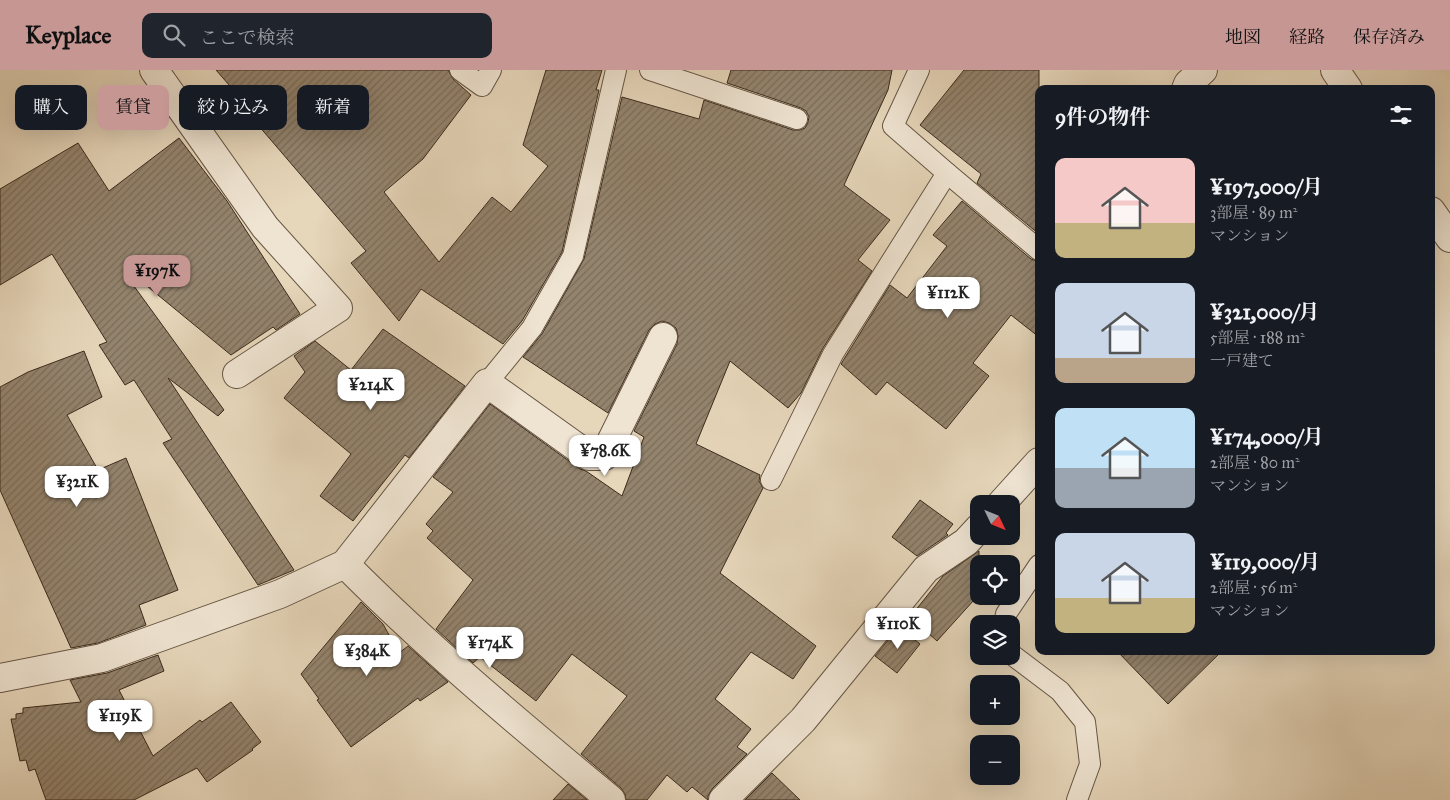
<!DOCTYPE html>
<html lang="ja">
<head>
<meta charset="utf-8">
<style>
	body { margin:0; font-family:"IM FELL Great Primer","Noto Serif JP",serif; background:#20242c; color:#f1f3f6; height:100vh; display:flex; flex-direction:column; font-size:19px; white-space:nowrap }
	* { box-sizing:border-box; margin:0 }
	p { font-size:16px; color:#9ea1a6 }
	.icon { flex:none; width:28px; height:28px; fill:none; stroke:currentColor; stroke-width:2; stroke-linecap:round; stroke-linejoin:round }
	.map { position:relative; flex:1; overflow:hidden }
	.sheet { position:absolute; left:1035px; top:15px; width:400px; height:570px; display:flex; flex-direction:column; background:#171b24; border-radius:10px; box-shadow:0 5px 20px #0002 }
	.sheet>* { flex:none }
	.top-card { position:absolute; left:15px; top:15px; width:475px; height:45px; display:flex; gap:10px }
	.needle { width:32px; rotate:133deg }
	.tools { position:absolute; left:970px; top:425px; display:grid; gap:10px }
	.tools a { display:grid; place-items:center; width:50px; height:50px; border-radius:10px; background:#171b24; box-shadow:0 5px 20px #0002; font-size:25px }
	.price { position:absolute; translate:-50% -42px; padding:0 11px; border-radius:10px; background:#fff; color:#222; font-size:16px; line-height:32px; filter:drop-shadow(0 1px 2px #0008) }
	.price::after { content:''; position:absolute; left:50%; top:30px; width:15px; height:11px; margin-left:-8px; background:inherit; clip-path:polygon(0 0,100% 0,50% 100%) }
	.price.active { background:#c59692; color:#111 }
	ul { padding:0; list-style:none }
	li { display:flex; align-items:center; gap:15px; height:125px; padding:0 20px }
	li span { display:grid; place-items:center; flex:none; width:140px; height:100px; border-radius:10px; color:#555 }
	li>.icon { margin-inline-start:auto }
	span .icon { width:60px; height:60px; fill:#fffc; stroke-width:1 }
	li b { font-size:21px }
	h2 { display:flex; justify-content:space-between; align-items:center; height:60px; padding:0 20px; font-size:21px }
	.pill { padding:0 18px; border-radius:10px; background:#171b24; box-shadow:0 5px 20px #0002; font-size:18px; line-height:45px }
	.pill.active { background:#c59692; color:#111 }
	header { display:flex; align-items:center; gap:30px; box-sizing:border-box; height:70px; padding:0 25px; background:#c59692; color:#111 }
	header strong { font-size:24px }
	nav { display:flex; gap:28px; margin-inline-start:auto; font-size:18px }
	.search { width:350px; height:45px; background:#20242c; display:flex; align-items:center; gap:12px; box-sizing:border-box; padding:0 18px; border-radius:10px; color:#9ea1a6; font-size:19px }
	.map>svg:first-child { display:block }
	.building { fill:url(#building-hatch); stroke:#3c2b1c }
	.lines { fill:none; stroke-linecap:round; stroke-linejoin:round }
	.lane-casing { stroke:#665644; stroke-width:22 }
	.street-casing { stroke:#665644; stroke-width:30 }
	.lane { stroke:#efe4d2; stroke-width:20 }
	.street { stroke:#efe4d2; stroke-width:28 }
</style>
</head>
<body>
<header>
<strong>Keyplace</strong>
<div class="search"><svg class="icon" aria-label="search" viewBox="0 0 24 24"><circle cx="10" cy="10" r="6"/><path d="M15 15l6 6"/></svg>ここで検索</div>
<nav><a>地図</a><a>経路</a><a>保存済み</a></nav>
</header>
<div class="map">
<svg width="1450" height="730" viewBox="0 0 1450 730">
	<defs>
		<pattern id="building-hatch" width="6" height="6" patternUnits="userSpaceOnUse" patternTransform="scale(1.25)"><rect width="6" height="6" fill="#94846e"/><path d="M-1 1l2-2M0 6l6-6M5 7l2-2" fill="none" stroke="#7a6c5a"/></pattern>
	</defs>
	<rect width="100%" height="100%" fill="#e6d6ba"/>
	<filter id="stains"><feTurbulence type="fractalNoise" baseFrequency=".004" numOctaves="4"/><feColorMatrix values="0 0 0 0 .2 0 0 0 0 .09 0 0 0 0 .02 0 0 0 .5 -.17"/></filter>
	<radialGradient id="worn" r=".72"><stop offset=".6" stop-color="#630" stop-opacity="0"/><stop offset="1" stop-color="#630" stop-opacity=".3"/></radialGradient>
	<g class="building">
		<path d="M216 0H448L453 9 471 25 423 89 384 122 439 192 492 127 511 142 548 96 523 75 546 0H602L596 20H599L562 182 522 251 503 274 421 219 399 251 351 193 366 181 240 34 243 31Z"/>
		<path d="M731 0H892L888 20 844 115 890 150 858 190 872 201 823 278 801 323 788 338 730 291 696 374 760 405 759 411 763 418 720 503 816 576 793 609 751 582 715 629 751 659 737 677 747 684 712 719 708 726V730L692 717 687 722 667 705 647 730H626L625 724 621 718 581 684 627 626 572 584 536 631 480 587 473 593 436 559 473 510 427 468 433 461 426 454 453 422 433 407 490 334 580 399 586 401 622 426 644 367 634 361 677 274 678 266 676 258 669 253 662 251 655 254 649 260 608 343 523 287 542 264 584 189 622 27 699 49 704 30 793 60H800L805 58 808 52 809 47 806 41 801 38 727 13Z"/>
		<path d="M964 0H1039V164L977 113 981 104 920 55Z"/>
		<path d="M179 68 227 131 300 244 276 260 273 257 231 285 136 207 131 212 224 340 218 346 168 308 294 500 258 515 163 373 172 369 134 310 125 315 99 275 107 272 52 184 0 215V119L78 73 109 121Z"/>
		<path d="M962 131 1031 189 1039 192V267L1011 245 973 293 989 306 946 359 887 312 876 325 841 294 890 215 907 228 947 176 933 165Z"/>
		<path d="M383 259 465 316 409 388 405 385 353 451 320 426 351 384 284 328 305 302 294 286 315 271 351 300Z"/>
		<path d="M84 281 102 327 67 345 98 400 126 388 178 520 139 535 146 555 98 573 71 578 0 420V317L28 302Z"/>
		<path d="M920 430 953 454 946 463 948 465 917 486 892 467Z"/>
		<path d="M979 481V533L974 530 937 571 910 547 943 506Z"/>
		<path d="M361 532 383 554 399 583 408 576 448 612 420 631 418 628 351 677 317 630 319 629 301 604Z"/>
		<path d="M899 557 920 574 897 603 875 586Z"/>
		<path d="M1117 581H1222L1168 634Z"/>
		<path d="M158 585 164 601 119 620 153 686 200 650 202 652 231 632 261 672 252 679 253 680 207 712 197 698 134 730H46L35 699 29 701 26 690 20 691 11 649H16V644L23 643V638L81 632 70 610 107 603Z"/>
		<path d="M772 703 800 730H745Z"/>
		<path d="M568 714 587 730H553Z"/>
	</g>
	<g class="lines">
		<g class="lane-casing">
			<g id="lane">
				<path d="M460 0 482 16 491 0"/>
				<path d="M650 0 797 49"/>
				<path d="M919 0 893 56 947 103 1039 180"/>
				<path d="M487 313 532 258 573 186 616 0"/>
				<path d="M771 410 833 284 947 103"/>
				<path d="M1004 554 1006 544 1039 495"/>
				<path d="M1011 584 1060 621 1085 652 1090 694 1077 730"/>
			</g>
		</g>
		<g class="street-casing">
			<g id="street">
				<path d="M154 0 265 157 338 238 237 304"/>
				<path d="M1335 0 1348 19"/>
				<path d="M1186 19 1188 14 1203 0"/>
				<path d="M1431 141 1450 168"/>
				<path d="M1001 434 1039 392"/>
				<path d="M345 494C428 578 520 654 611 730"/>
				<path d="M0 608 102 588 280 524 345 494 487 313 589 386H604L663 267"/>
				<path d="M723 730 803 650 926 499 966 472 979 458"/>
			</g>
		</g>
		<use href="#lane" class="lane"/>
		<use href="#street" class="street"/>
	</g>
	<rect width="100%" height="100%" filter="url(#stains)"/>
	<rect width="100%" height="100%" fill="url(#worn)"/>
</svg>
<div class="tools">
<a><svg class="needle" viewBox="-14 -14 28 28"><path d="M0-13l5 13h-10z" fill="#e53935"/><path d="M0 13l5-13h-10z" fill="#9ea1a6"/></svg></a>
<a><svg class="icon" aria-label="locate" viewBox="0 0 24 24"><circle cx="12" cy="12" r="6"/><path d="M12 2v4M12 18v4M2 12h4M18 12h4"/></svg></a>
<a><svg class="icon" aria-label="layers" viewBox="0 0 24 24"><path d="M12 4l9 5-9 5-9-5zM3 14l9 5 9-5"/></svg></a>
<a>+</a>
<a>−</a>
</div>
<b class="price active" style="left:157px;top:227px">¥197K</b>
<b class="price" style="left:948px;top:249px">¥112K</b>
<b class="price" style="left:371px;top:341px">¥214K</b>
<b class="price" style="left:605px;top:407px">¥78.6K</b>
<b class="price" style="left:77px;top:438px">¥321K</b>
<b class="price" style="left:898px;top:580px">¥110K</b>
<b class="price" style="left:490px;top:599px">¥174K</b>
<b class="price" style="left:367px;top:607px">¥384K</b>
<b class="price" style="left:120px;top:672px">¥119K</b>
<div class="top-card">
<a class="pill">購入</a>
<a class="pill active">賃貸</a>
<a class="pill">絞り込み</a>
<a class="pill">新着</a>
</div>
<section class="sheet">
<h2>9件の物件<svg class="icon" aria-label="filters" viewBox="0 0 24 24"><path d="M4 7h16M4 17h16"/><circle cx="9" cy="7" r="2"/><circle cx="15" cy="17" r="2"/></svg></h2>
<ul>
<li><span style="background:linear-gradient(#f6c9c9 65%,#c2b280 0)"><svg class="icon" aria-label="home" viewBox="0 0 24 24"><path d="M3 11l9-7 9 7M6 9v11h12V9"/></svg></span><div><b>¥197,000/月</b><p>3部屋 · 89 m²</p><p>マンション</p></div></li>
<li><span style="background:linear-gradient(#c9d6e8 75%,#b9a48a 0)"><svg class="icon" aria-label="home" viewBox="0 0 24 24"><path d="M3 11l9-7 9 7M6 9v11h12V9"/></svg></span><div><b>¥321,000/月</b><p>5部屋 · 188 m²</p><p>一戸建て</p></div></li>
<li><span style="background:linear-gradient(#bfe0f5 60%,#9aa5b1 0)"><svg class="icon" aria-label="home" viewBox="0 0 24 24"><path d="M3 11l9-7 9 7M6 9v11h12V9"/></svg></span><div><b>¥174,000/月</b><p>2部屋 · 80 m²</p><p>マンション</p></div></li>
<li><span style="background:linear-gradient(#c9d6e8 65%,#c2b280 0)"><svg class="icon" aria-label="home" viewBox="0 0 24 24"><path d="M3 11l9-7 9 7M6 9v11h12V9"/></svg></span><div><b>¥119,000/月</b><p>2部屋 · 56 m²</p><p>マンション</p></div></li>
</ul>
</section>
</div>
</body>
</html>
